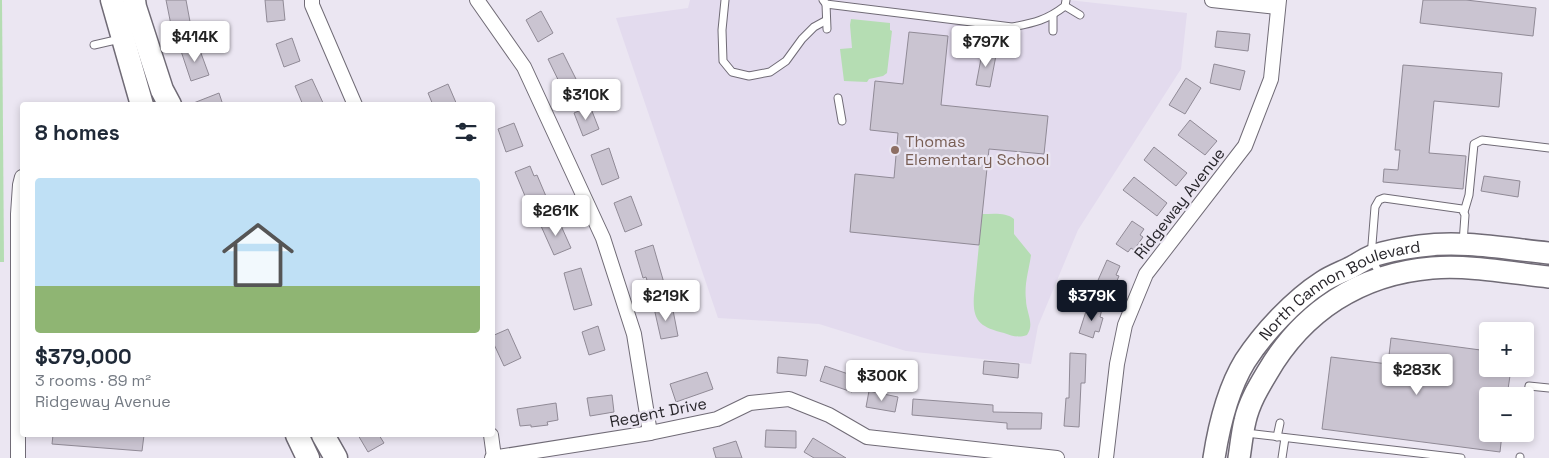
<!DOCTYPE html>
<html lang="en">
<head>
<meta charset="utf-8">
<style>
	body { margin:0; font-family:"Space Grotesk",sans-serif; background:#f6f6f7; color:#1f2937; height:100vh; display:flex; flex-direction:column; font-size:19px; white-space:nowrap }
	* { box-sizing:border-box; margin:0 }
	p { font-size:16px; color:#747a83 }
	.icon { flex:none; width:28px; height:28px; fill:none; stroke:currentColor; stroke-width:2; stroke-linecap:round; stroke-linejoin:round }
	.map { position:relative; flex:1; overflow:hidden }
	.details { position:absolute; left:20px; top:102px; width:475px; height:335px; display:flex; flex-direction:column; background:#fff; border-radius:5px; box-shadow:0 2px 8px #0003 }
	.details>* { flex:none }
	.buttons { position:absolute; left:1479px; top:322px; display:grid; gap:10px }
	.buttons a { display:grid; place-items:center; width:55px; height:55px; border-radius:5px; background:#fff; box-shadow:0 2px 8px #0003; font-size:25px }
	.price { position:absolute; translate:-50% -42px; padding:0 11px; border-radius:5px; background:#fff; color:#222; font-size:16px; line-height:32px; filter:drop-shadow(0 1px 2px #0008) }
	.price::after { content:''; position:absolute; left:50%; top:30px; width:15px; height:11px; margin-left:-8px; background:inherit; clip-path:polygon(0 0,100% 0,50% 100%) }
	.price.on { background:#111827; color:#fff }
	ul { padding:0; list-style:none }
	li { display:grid; align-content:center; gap:10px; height:265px; padding:0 15px }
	li span { display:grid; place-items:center; height:155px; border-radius:5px; color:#555 }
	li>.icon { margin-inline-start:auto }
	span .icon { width:90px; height:90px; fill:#fffc; stroke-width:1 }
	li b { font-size:21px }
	h2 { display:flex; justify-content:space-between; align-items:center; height:60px; padding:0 15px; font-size:21px }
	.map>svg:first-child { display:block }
	.built { fill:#e3dbee }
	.green { fill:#b5ddb3 }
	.building { fill:#cac4d1; stroke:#908a96 }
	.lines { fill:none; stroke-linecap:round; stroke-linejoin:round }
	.service-casing { stroke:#706b76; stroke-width:9 }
	.minor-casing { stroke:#706b76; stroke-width:16 }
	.primary-casing { stroke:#706b76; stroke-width:24 }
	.trunk-casing { stroke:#706b76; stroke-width:25 }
	.service { stroke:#fff; stroke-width:7 }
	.minor { stroke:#fff; stroke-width:14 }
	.primary { stroke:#fff; stroke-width:21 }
	.trunk { stroke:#fff; stroke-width:22 }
	.education-dot { fill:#8d6e63; stroke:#ebe6f2; stroke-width:2 }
	.labels { text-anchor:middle; stroke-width:4.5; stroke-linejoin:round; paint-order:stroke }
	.education-label { font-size:16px; fill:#785e54; stroke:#ebe6f2; text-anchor:start }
	.street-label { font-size:16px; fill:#28262b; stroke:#ebe6f2 }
</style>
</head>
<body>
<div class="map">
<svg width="1549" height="458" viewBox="0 0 1549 458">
	<rect width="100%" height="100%" fill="#ebe6f2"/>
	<path class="built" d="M690 0H1068L1187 13 1181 69 1078 230 1038 326 1031 364 906 351 819 324 718 318 616 18 688 8Z"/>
	<g class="green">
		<path d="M0 0H2L4 262H0Z"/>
		<path d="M851 19 890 23V30L892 31 887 73 883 76 869 79 867 82 844 81 840 49 852 48 850 25Z"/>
		<path d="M982 214C993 214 1006 212 1014 219V234L1031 255C1029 270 1024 284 1026 300 1026 312 1035 324 1027 335 1018 338 1012 336 1004 333 980 327 972 321 974 295Z"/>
	</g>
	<g class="building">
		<path d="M166 0H186L191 27 172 30Z"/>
		<path d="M265 0H283L285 20 267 22Z"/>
		<path d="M1423 0H1466L1536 8 1533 36 1420 23Z"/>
		<path d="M541 11 553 33 538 42 526 20Z"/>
		<path d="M1217 31 1250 34 1248 51 1215 47Z"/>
		<path d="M909 32 948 36 941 105 1048 116 1044 154 989 149 979 245 850 232 855 174 894 178 898 133 870 130 875 81 903 84Z"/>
		<path d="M292 38 300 61 284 67 276 44Z"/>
		<path d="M198 45 209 75 191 81 181 51Z"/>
		<path d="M983 48 997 50 990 87 976 85Z"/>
		<path d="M563 53 580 87 565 94 548 59Z"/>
		<path d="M1214 64 1245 71 1240 90 1210 83Z"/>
		<path d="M1403 65 1502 73 1499 107 1434 101 1429 153 1466 156 1463 189 1383 182 1384 169 1398 170 1400 150H1395Z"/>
		<path d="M1186 78 1201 88 1185 114 1169 105Z"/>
		<path d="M312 79 324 105H303L295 86Z"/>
		<path d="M448 84 457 105H433L428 93Z"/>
		<path d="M219 93 223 105H191V104Z"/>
		<path d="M590 106 599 129 583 136 574 113Z"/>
		<path d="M1190 120 1217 141 1205 155 1178 135Z"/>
		<path d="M514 123 523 146 506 152 498 129Z"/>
		<path d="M1154 147 1187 173 1176 186 1144 160Z"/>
		<path d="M609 148 619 178 602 185 591 155Z"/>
		<path d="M530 166 534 176 537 175 548 201 530 208 515 172Z"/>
		<path d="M1484 176 1520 181 1518 197 1481 191Z"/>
		<path d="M1134 177 1167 203 1157 216 1123 190Z"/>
		<path d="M631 196 642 225 625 232 614 203Z"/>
		<path d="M558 219 571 248 554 255 541 226Z"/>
		<path d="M1132 221 1144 229 1140 235 1143 237 1134 250 1131 248 1128 252 1116 244Z"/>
		<path d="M653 245 664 283 649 287 646 277 643 278 635 251Z"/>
		<path d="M1107 260 1120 266 1116 275 1119 276 1113 290 1110 288 1108 293 1095 287Z"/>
		<path d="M581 268 592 305 574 310 564 273Z"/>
		<path d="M672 305 678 336 661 339 654 308Z"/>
		<path d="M1088 305 1102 309 1100 317 1103 318 1099 332 1095 331 1093 338 1079 333Z"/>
		<path d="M598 326 605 350 589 355 582 332Z"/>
		<path d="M508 329 521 358 504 366 492 340V336Z"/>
		<path d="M1391 338 1488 351V369H1511L1507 396H1488V434H1502L1500 452 1322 429 1331 357 1388 364Z"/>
		<path d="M1070 353 1086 354 1085 383H1081L1079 427 1064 426 1066 398H1069Z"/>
		<path d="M778 357 808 360 806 376 777 373Z"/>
		<path d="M984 361 1019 364 1018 378 983 374Z"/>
		<path d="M825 366 857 377 852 392 820 381Z"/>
		<path d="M707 372 713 389 676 402 670 384Z"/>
		<path d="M869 391 898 397 895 412 866 407Z"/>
		<path d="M612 395 614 412 590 416 587 398Z"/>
		<path d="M913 399 993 405V412L1042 413 1041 429H1007V423L912 415Z"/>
		<path d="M556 403 558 420 547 422 548 425 531 427V425L520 426 517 409Z"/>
		<path d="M766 430 796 431V448L765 447Z"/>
		<path d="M53 435H144L142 451 52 444Z"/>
		<path d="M358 435H379L384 443 368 452Z"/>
		<path d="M813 438 846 458H814L804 452Z"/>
		<path d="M736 441 742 458H716L713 448Z"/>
	</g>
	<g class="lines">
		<g class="service-casing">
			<g id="service">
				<path d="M725 0 722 30 723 61 732 72 749 76 770 72 786 61 802 39 814 27 825 21"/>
				<path d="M823 0 826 4 827 29"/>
				<path d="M826 4 1012 27C1034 23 1047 20 1065 6L1066 0"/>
				<path d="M1065 6 1080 15"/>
				<path d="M1053 15V31"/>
				<path d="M94 45 120 39"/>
				<path d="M838 98 842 121"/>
				<path d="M1464 212 1469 195 1474 144 1482 140 1549 148"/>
				<path d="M1381 277 1371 257 1375 207 1379 200 1384 198 1462 209 1465 215 1463 243"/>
				<path d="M1528 392 1529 386 1549 388"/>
				<path d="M1246 433 1461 458"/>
				<path d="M1277 437 1280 423"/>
				<path d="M1282 458 1285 438"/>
				<path d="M1520 458V457"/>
			</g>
		</g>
		<g class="minor-casing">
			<g id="minor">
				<path d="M312 0V5L355 105"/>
				<path d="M477 0 524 67 603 238 634 334 650 433"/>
				<path d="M1212 0 1278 7"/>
				<path d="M491 435 494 457"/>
				<path d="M18 458V214L20 185 22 177"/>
				<path d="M492 458 650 433 717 419 750 403 789 399 829 415 867 437 1057 458"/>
				<path d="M1106 458 1117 364 1125 325 1146 274 1245 146 1271 79 1279 0"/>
			</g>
		</g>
		<g class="primary-casing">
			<g id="primary">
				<path id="s1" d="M1214 458C1219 426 1228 389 1245 361 1263 333 1294 300 1322 282 1331 276 1342 272 1352 267 1359 263 1365 259 1372 256 1388 251 1404 248 1420 246 1463 240 1507 249 1549 253"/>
				<path d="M1239 458C1241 446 1242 433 1245 421 1249 403 1258 388 1267 373 1303 311 1360 274 1432 268 1471 265 1511 273 1549 277"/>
			</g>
		</g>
		<g class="trunk-casing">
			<g id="trunk">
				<path d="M112 0 142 105"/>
				<path d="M134 0 135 7 162 90 170 105"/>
				<path d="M297 435 308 458"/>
				<path d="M323 435 336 458"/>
			</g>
		</g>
		<use href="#service" class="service"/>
		<use href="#minor" class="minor"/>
		<use href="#primary" class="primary"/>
		<use href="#trunk" class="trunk"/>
	</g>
	<circle class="education-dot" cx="895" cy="150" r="5"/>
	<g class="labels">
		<g class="education-label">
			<text x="905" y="147">Thomas<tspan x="905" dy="18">Elementary School</tspan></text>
		</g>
		<g class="street-label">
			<text transform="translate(1179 203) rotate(-52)" y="6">Ridgeway Avenue</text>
			<text dy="6" stroke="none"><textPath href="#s1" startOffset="225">North Cannon Boulevard</textPath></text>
			<text transform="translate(658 412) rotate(-11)" y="6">Regent Drive</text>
		</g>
	</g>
</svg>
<div class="buttons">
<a>+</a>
<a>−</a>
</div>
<b class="price" style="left:195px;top:63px">$414K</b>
<b class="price" style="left:986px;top:68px">$797K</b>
<b class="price" style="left:586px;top:121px">$310K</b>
<b class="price" style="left:556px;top:237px">$261K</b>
<b class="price" style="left:666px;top:322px">$219K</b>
<b class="price on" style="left:1092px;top:322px">$379K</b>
<b class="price" style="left:1417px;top:396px">$283K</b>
<b class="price" style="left:882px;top:402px">$300K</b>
<section class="details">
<h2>8 homes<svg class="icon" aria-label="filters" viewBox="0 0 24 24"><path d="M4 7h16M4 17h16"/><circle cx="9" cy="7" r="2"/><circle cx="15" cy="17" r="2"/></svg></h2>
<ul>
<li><span style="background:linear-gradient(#bfe0f5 70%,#8fb573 0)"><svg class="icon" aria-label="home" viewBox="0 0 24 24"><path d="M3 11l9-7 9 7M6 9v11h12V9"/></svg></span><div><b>$379,000</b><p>3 rooms · 89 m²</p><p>Ridgeway Avenue</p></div></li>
</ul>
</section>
</div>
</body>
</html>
